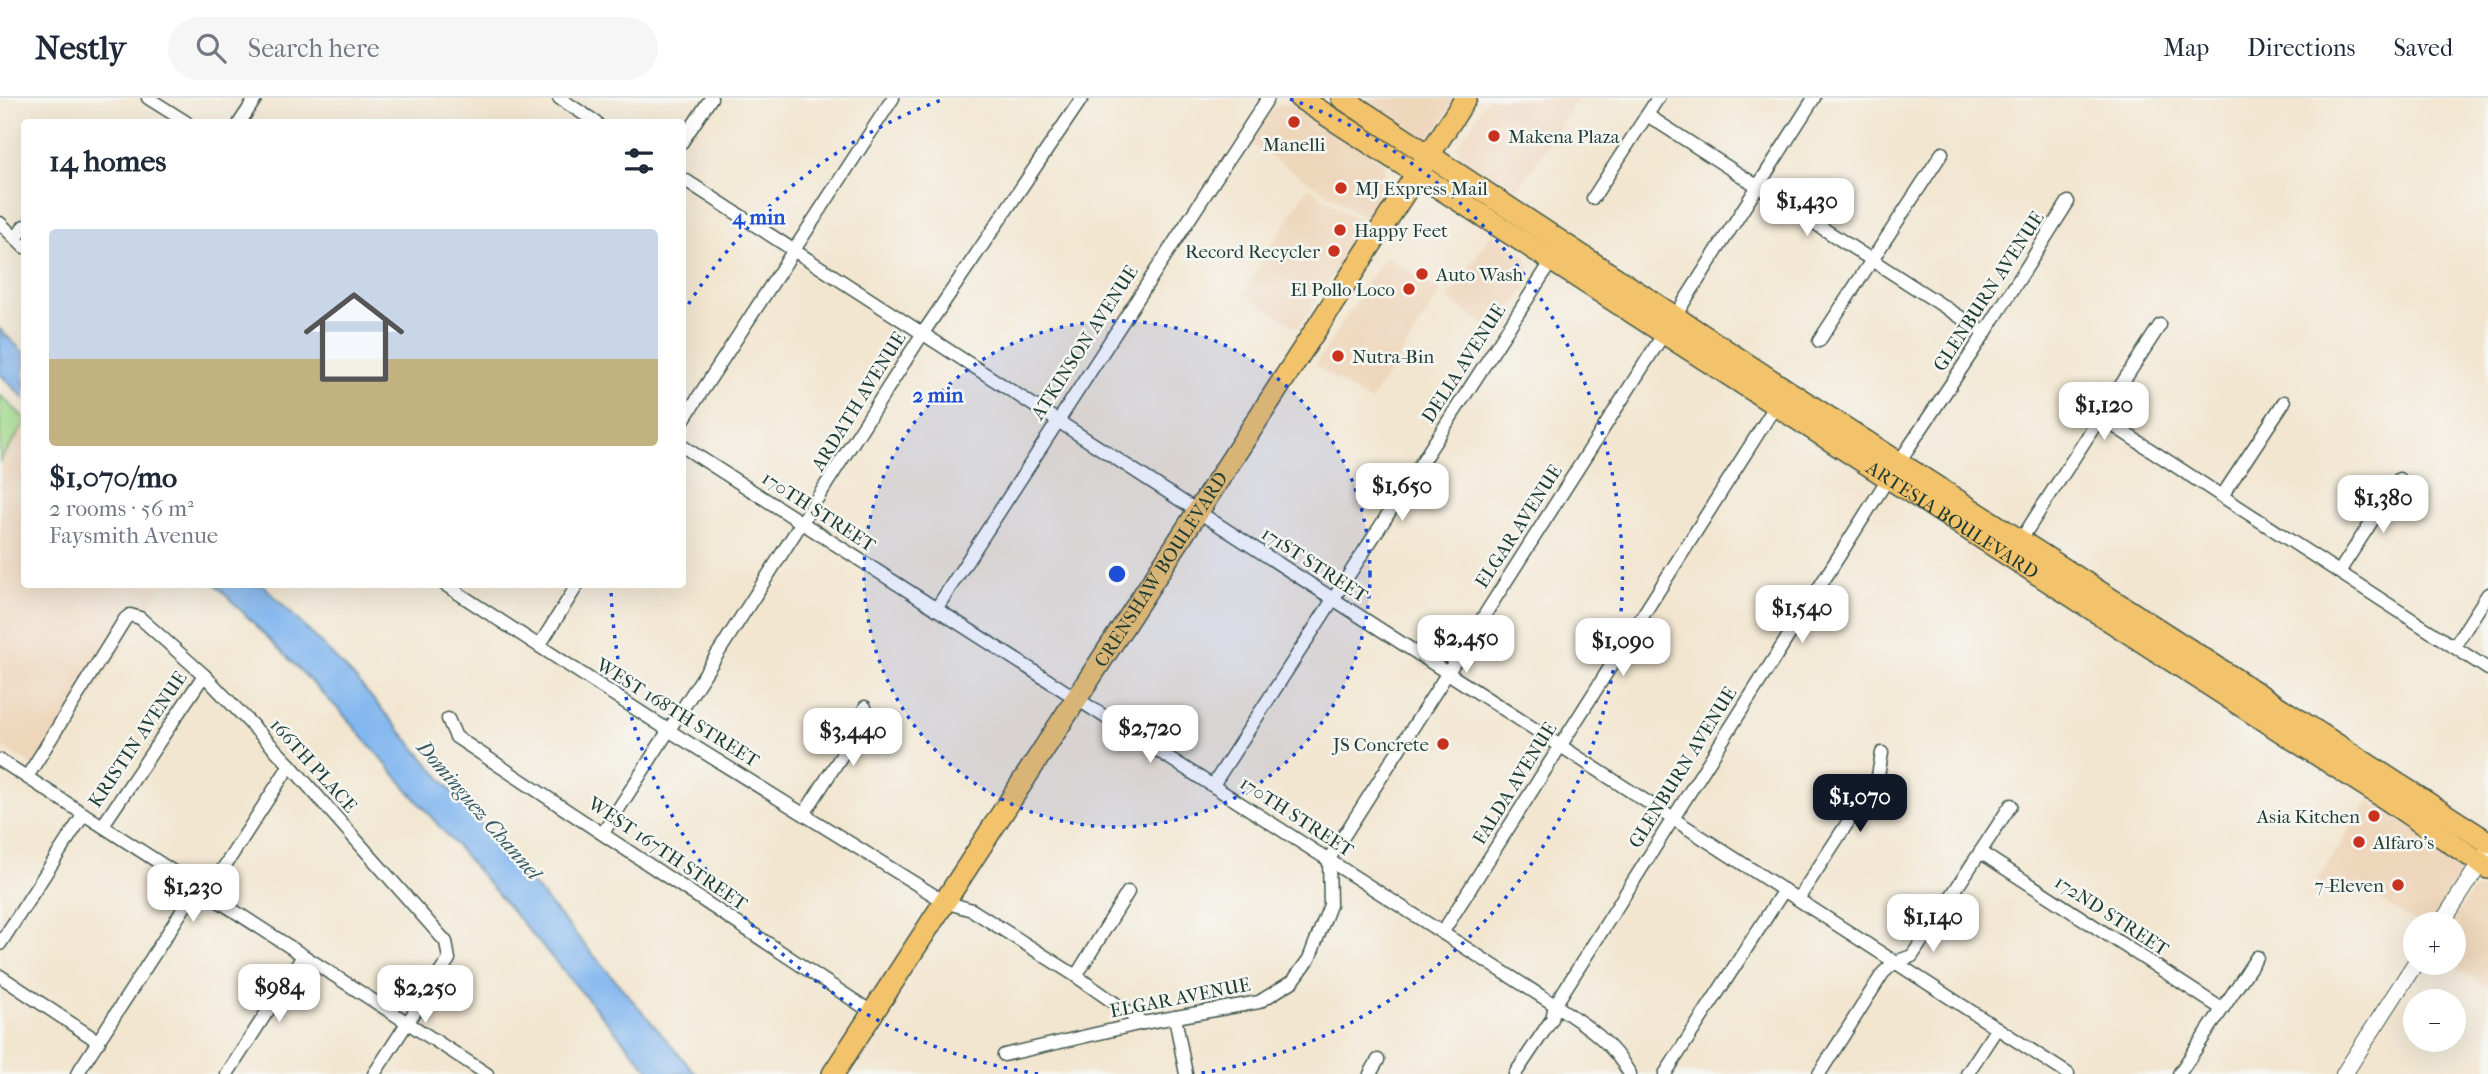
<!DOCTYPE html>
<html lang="en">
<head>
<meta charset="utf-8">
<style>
	body { margin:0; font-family:"IM FELL French Canon",serif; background:#f6f6f7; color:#1f2937; height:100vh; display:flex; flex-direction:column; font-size:26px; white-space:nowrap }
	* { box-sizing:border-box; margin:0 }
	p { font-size:23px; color:#747a83 }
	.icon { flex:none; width:38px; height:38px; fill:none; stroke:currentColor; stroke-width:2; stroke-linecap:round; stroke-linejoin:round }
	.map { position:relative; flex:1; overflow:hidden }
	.details { position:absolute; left:21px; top:21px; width:665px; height:469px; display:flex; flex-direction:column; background:#fff; border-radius:7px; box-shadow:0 7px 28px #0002 }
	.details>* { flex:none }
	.buttons { position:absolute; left:2403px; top:814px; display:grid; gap:14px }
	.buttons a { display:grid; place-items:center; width:63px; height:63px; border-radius:50%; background:#fff; box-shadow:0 7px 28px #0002; font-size:35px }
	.price { position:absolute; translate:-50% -60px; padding:0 16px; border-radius:14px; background:#fff; color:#222; font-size:23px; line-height:46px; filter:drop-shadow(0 2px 4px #0008) }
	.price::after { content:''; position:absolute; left:50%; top:42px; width:21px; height:16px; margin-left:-10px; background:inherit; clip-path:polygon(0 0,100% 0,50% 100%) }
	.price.selected { background:#111827; color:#fff }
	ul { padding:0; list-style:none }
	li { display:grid; align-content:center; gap:14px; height:371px; padding:0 28px }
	li span { display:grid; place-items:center; height:217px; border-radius:7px; color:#555 }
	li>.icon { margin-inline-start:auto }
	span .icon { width:126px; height:126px; fill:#fffc; stroke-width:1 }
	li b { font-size:30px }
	h2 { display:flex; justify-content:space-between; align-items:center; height:84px; padding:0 28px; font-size:30px }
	header { display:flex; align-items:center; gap:42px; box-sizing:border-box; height:98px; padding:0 35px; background:#fff; border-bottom:2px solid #e0e1e3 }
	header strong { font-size:33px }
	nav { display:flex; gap:38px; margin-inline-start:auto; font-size:24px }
	.search { width:490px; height:63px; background:#f6f6f7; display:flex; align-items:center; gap:18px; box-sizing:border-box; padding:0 24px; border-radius:38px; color:#747a83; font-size:26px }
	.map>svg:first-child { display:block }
	.built { fill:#eed6bb }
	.green { fill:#a4db8c; stroke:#628c60; stroke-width:2 }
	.water { fill:#81b6ef; stroke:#507a92; stroke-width:2 }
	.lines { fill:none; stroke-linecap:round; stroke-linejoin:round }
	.minor-casing { stroke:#3f564b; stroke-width:15 }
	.tertiary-casing { stroke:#3f564b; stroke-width:18 }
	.primary-casing { stroke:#3f564b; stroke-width:24 }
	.minor { stroke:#fff; stroke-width:12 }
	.tertiary { stroke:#fff; stroke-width:16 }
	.primary { stroke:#f2c36a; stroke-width:21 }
	.ring { fill:none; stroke:#1d4ed8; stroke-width:3.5; stroke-dasharray:3.5 7 }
	.poi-dot { fill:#c8321e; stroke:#f6f6f2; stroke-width:2.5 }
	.labels { text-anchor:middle; stroke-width:5; stroke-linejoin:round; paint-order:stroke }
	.poi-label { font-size:19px; fill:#1f3d34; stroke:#f6f6f2; text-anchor:start }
	.street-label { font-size:19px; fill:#1f3d34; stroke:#f6f6f2 }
	.water-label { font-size:21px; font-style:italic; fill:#385b63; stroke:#f6f6f2 }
	.centre { fill:#1d4ed8; stroke:#f6f6f2; stroke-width:3.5 }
	.ring-label { font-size:21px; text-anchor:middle; font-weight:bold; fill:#1d4ed8; stroke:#f6f6f2; stroke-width:5; stroke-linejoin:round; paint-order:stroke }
</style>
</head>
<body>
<header>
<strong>Nestly</strong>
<div class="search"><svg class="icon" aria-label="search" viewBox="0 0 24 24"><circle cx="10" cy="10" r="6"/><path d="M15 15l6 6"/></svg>Search here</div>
<nav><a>Map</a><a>Directions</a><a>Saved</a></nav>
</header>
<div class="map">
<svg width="2488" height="976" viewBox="0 0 2488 976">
	<rect width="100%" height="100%" fill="#f6f6f2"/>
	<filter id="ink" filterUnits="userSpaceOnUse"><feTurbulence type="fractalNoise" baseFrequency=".0143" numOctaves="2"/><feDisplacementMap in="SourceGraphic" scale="14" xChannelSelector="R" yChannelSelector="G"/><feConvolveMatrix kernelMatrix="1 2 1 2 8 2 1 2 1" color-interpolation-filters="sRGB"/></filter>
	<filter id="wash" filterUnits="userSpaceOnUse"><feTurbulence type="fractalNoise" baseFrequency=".00686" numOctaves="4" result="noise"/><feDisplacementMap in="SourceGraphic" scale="28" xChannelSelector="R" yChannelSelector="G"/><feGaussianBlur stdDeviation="1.57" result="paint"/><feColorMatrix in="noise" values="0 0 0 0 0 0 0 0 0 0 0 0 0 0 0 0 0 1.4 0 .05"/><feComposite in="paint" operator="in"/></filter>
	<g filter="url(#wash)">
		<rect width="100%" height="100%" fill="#f2e6d0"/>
		<g class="built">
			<path d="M1347 0H1457L1425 50Z"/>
			<path d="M1488 0H1578L1511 102 1461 69 1457 49Z"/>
			<path d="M1292 5 1383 64 1388 90 1368 122 1249 45 1273 9Z"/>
			<path d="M1308 89 1365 127 1298 230 1242 195Z"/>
			<path d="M1492 134 1526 157 1531 183 1497 234 1448 201Z"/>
			<path d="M1385 158 1441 194 1370 304 1315 267Z"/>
			<path d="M0 297 24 320V486L163 487 43 674 0 647Z"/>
			<path d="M2369 702 2454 757 2460 784 2433 826H2418L2367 794 2347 798 2326 786 2319 787 2317 777 2321 776Z"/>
			<path d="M2488 789V889L2450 865 2454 864V826H2451L2473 792Z"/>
		</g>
		<path class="green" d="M0 297 24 320V327L0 363Z"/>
		<g class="water">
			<path d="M0 231 24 255V300L0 276Z"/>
			<path d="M216 487H263L353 578 696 976H652L342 615Z"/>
		</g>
	</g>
	<g filter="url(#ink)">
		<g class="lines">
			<g class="minor-casing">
				<g id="minor">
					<path d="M148 0 186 24"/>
					<path d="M559 0 596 24"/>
					<path d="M1647 17 1985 235"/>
					<path d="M240 24 256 0"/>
					<path d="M682 44 711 0"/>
					<path d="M682 80 2068 976"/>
					<path d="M1593 100 1658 0"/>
					<path d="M0 125 24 149"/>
					<path d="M16 141 24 128"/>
					<path d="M1819 243 1942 55"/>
					<path d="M2100 319 2488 571"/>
					<path d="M682 324 893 0"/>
					<path d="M682 348 1555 907C1587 928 1610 942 1630 976"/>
					<path d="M2222 398 2284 304"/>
					<path d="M2020 443 2160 227"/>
					<path d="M2339 474 2399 381"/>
					<path d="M444 486 668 632 871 758 945 804 972 812 1076 878 1143 925"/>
					<path d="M936 511 1268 0"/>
					<path d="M539 548 578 486"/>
					<path d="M2454 549 2488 496"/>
					<path d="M448 621 456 639 873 915"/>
					<path d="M0 662 487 976"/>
					<path d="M27 679 125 521 130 517 140 520 204 577 290 667 446 844 449 861 374 976"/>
					<path d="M1213 687 1555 158"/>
					<path d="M804 716 860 629 865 609"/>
					<path d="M103 727 204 577"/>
					<path d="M603 735 923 235 1082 0"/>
					<path d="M1980 754 2222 911"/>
					<path d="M1798 801 1878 678 1882 655"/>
					<path d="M1442 835 1776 307"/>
					<path d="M0 846 84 716"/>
					<path d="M0 878 99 944"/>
					<path d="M1076 878 1128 794"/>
					<path d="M1175 919 1186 976"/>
					<path d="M1004 957 1143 925 1259 904 1293 883 1309 861 1330 807 1329 761 1814 0"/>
					<path d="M77 976 191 799 213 786 290 667"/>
					<path d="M227 976 303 858"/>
					<path d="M1370 976 1378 962"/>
					<path d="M1515 976 1552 921 1555 907 1889 379 1985 235 2068 104"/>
					<path d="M1665 976 1784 792"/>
					<path d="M1819 976 1883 875 1895 864 1912 858 2011 707"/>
					<path d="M1967 976 1997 930"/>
					<path d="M2179 976 2257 859"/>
				</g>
			</g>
			<g class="tertiary-casing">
				<g id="tertiary">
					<path d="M2441 826 2488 753"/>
					<path d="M2344 976 2416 864"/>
				</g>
			</g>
			<g class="primary-casing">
				<g id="primary">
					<path id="s1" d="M1300 0 2386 701 2488 770"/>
					<path d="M1342 0 1786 292 2488 744"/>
					<path id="s2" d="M833 976 1466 0"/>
				</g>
			</g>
			<use href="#minor" class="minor"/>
			<use href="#tertiary" class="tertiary"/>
			<use href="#primary" class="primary"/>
		</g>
	</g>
	<circle cx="1117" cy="476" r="253" fill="#1d4ed8" fill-opacity=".12"/>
	<g class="ring">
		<circle cx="1117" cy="476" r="253"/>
		<path d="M1038 976A506 506 0 0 1 611 489M683 215A506 506 0 0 1 944 1M1290 1A506 506 0 0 1 1196 976"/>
	</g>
	<g class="poi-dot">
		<circle cx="1294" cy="24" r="7"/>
		<circle cx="1494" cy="38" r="7"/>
		<circle cx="1341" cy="90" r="7"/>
		<circle cx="1340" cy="132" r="7"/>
		<circle cx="1334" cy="153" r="7"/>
		<circle cx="1422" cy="176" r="7"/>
		<circle cx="1409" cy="191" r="7"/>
		<circle cx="1338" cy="258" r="7"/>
		<circle cx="1443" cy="646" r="7"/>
		<circle cx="2374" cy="718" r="7"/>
		<circle cx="2359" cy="744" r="7"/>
		<circle cx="2398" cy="787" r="7"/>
	</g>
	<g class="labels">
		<g class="poi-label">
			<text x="1508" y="45">Makena Plaza</text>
			<text x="1294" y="53" text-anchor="middle">Manelli</text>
			<text x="1355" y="97">MJ Express Mail</text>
			<text x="1354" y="139">Happy Feet</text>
			<text x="1320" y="160" text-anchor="end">Record Recycler</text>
			<text x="1436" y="183">Auto Wash</text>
			<text x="1395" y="198" text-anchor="end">El Pollo Loco</text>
			<text x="1352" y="265">Nutra-Bin</text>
			<text x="1429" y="653" text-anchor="end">JS Concrete</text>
			<text x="2360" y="725" text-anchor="end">Asia Kitchen</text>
			<text x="2373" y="751">Alfaro's</text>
			<text x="2384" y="794" text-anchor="end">7-Eleven</text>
		</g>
		<g class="street-label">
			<text transform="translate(1988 193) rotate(-57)" y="7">GLENBURN AVENUE</text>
			<text transform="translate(1084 244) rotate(-57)" y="7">ATKINSON AVENUE</text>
			<text transform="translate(1463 265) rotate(-57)" y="7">DELIA AVENUE</text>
			<text transform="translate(858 303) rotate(-58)" y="7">ARDATH AVENUE</text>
			<text transform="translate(819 413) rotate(33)" y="7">170TH STREET</text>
			<text dy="7" stroke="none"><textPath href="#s1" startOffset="777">ARTESIA BOULEVARD</textPath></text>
			<text transform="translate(1518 428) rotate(-57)" y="7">ELGAR AVENUE</text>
			<text transform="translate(1315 466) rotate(33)" y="7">171ST STREET</text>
			<text dy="7" stroke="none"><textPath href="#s2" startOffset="602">CRENSHAW BOULEVARD</textPath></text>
			<text transform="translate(678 614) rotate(32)" y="7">WEST 168TH STREET</text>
			<text transform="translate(137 641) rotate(-56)" y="7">KRISTIN AVENUE</text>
			<text transform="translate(314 667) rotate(48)" y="7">166TH PLACE</text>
			<text transform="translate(1682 669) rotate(-58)" y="7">GLENBURN AVENUE</text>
			<text transform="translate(1514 685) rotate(-58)" y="7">FALDA AVENUE</text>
			<text transform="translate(1297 718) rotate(33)" y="7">170TH STREET</text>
			<text transform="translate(668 755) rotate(34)" y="7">WEST 167TH STREET</text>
			<text transform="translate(2112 817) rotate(33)" y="7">172ND STREET</text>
			<text transform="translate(1180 899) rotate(-11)" y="7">ELGAR AVENUE</text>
		</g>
		<g class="water-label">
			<text transform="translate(479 712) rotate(49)" y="7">Dominguez Channel</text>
		</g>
	</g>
	<circle cx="1117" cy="476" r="10" class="centre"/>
	<g class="ring-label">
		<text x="759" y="126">4 min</text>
		<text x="938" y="304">2 min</text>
	</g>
</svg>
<div class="buttons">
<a>+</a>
<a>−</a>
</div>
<b class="price" style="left:1807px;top:140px">$1,430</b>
<b class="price" style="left:2104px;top:344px">$1,120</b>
<b class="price" style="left:1402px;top:425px">$1,650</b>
<b class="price" style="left:2383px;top:437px">$1,380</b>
<b class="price" style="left:1802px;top:547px">$1,540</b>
<b class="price" style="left:1466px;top:577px">$2,450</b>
<b class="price" style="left:1623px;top:580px">$1,090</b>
<b class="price" style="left:1150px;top:667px">$2,720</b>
<b class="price" style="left:853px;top:670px">$3,440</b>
<b class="price selected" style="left:1860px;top:736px">$1,070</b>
<b class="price" style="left:193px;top:826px">$1,230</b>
<b class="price" style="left:1933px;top:856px">$1,140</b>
<b class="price" style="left:279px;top:926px">$984</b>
<b class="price" style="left:425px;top:927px">$2,250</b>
<section class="details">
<h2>14 homes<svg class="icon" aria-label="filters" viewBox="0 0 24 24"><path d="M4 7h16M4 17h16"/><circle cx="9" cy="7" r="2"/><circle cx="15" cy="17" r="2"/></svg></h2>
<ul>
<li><span style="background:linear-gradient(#c9d6e8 60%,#c2b280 0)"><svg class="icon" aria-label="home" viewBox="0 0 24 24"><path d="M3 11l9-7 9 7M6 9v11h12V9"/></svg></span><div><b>$1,070/mo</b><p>2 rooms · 56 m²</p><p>Faysmith Avenue</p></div></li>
</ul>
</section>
</div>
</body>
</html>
